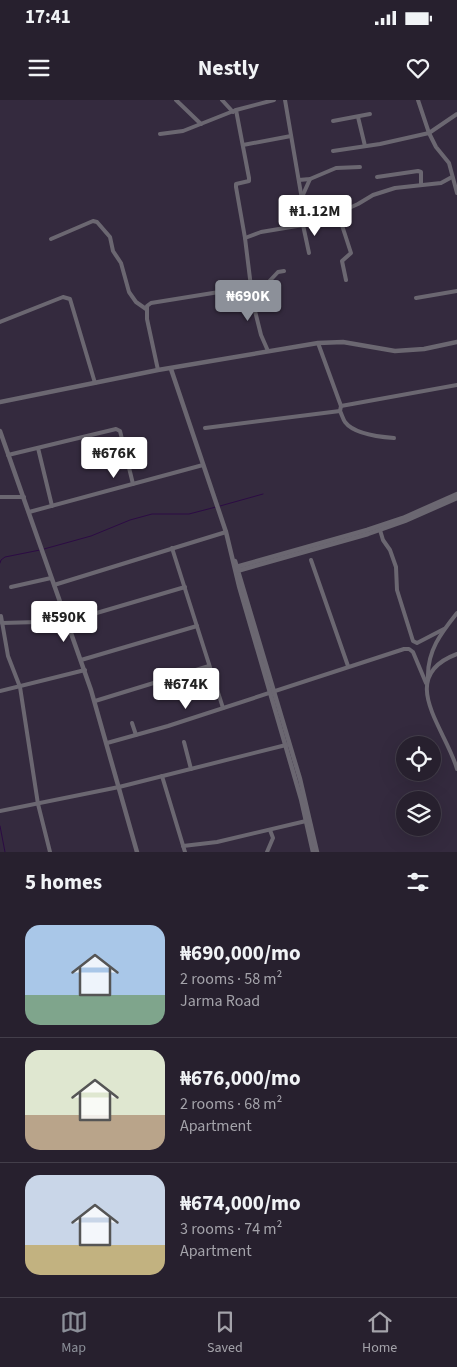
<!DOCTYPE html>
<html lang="en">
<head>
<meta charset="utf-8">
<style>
	body { margin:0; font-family:"Source Sans 3",sans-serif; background:#2f2836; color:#f1f3f6; height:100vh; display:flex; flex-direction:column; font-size:19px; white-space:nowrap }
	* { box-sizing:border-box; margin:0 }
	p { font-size:16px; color:#a4a3aa }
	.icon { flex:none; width:28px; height:28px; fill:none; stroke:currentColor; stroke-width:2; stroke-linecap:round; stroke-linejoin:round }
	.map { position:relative; height:752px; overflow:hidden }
	.panel { display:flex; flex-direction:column; background:#27202e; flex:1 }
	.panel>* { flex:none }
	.controls { position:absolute; left:396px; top:636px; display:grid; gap:10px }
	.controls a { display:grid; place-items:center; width:45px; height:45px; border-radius:50%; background:#27202e; box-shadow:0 5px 20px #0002,0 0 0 1px #433e4a; font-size:25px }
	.price { position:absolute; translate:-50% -42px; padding:0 11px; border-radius:5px; background:#fff; color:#222; font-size:16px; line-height:32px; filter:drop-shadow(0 1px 2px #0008) }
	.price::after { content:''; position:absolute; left:50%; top:30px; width:15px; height:11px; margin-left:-8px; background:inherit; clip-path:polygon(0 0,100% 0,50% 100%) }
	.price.on { background:#8c9099; color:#fff }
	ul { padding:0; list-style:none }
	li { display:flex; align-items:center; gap:15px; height:125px; padding:0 25px }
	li+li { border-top:1px solid #433e4a }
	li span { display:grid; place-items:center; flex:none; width:140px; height:100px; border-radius:15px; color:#555 }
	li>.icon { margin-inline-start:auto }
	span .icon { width:60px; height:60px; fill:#fffc; stroke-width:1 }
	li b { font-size:21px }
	h2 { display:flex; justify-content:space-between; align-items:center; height:60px; padding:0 25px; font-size:21px }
	.status { display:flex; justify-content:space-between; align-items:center; height:35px; padding:0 25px; background:#27202e; direction:ltr }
	.status svg { height:14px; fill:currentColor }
	header { display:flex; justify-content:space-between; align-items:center; height:65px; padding:0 25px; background:#27202e; font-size:22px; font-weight:700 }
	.tabs { display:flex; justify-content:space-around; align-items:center; height:70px; border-top:1px solid #433e4a; background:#27202e; font-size:14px; color:#a4a3aa }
	.tabs a { display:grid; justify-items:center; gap:2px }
	.tabs .on { color:#8c9099 }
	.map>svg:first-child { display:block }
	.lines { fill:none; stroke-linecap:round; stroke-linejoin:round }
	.stream { stroke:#2c0b44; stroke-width:1 }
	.minor { stroke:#6b6771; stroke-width:4 }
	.tertiary { stroke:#6b6771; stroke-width:4.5 }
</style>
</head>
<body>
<div class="status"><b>17:41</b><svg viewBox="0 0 49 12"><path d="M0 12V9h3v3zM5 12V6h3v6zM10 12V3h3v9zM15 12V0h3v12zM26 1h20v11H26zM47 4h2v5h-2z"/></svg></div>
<header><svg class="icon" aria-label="menu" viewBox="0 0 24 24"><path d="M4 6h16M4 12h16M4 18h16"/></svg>Nestly<svg class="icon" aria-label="heart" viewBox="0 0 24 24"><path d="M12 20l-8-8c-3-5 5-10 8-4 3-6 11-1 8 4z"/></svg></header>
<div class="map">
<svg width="457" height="752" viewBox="0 0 457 752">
	<rect width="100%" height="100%" fill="#342a3e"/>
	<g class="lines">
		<g class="stream">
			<path d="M220 406 263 394"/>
			<path d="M44 449 91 436 130 420 152 414H189L216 407"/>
			<path d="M0 463 1 460 5 457 40 450"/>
			<path d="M0 726 5 752"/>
		</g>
		<g class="minor">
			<path d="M176 0 201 24"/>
			<path d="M222 0 233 12"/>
			<path d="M285 0 306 123"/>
			<path d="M418 0 429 33 436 47 449 63 457 93"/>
			<path d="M236 10 249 78V81L236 84V87L245 138 253 203 261 235 268 251"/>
			<path d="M358 17 365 46"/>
			<path d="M333 21 370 14"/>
			<path d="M160 34 183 31 236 10 274 0"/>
			<path d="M243 45 291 36"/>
			<path d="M333 51 380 44 429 33 457 14"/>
			<path d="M377 77 418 71 421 72V84"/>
			<path d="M299 80 310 79 336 68 360 67"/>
			<path d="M302 97 310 79"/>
			<path d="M338 113 351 153 342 161 346 180"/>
			<path d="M303 125 309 153"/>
			<path d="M245 138 261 132 303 125 306 123 338 113 358 104 373 95 395 88 441 83 452 77"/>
			<path d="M51 139 93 121 97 122 110 137 113 151 121 163 129 192 136 202 146 209"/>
			<path d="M263 188 276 186"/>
			<path d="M252 195 263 188 278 172 284 171"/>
			<path d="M416 198 457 191"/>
			<path d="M0 222 63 197 70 199 95 283"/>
			<path d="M158 270 147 219V206L151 203 250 187"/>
			<path d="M341 306 457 285"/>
			<path d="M340 311C342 315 343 319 345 322 354 334 380 337 394 338"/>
			<path d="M205 328 340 311 341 306 318 243"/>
			<path d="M38 348 52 406"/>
			<path d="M8 355 116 329 120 331 133 384"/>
			<path d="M0 397H24"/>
			<path d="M29 412 203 365"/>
			<path d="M380 430 383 440 390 450 396 467 397 490 413 541 417 543 444 529"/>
			<path d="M172 448 223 608"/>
			<path d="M311 460 348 566"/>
			<path d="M54 485 226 432"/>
			<path d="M11 487 51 478"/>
			<path d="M1 516 8 556 20 587 38 704 50 752"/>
			<path d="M66 522 185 487"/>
			<path d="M2 523 38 522"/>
			<path d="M457 554C395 577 446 629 457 669"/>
			<path d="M81 560 197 526"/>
			<path d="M428 578C427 551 441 533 457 513"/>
			<path d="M0 591 85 570"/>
			<path d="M95 601 209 566"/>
			<path d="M132 623 136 635"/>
			<path d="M184 642 191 669"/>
			<path d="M107 643 168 626 404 549H409L413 552 426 583"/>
			<path d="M162 676 185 752"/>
			<path d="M0 711 119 687 286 645"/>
			<path d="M183 746 217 742 306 721"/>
			<path d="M267 752 273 738 270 730"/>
		</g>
		<g class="tertiary">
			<path d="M171 269 226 432 239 486 301 699 313 752"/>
			<path d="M0 302 158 270 318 243 343 242 395 251 424 249 457 242"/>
			<path d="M0 331 91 590 137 752"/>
			<path d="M235 461 300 679 317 752"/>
			<path d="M236 467 367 430 403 418 457 394"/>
			<path d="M237 471 368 434 405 421 457 398"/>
		</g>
	</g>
</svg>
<div class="controls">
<a><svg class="icon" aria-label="locate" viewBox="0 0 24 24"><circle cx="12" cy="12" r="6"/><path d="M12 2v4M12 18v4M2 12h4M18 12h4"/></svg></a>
<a><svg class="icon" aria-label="layers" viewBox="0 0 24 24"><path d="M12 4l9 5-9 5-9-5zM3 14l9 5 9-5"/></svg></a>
</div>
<b class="price" style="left:315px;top:137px">₦1.12M</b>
<b class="price on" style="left:248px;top:222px">₦690K</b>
<b class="price" style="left:114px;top:379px">₦676K</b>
<b class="price" style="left:64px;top:543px">₦590K</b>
<b class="price" style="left:186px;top:610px">₦674K</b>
</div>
<section class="panel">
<h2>5 homes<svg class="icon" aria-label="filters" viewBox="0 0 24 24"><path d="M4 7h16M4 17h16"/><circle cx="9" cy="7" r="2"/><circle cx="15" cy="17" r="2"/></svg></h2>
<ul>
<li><span style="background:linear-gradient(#a9c7e8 70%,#7fa58c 0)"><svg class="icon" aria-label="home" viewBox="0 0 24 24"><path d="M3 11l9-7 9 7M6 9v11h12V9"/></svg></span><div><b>₦690,000/mo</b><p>2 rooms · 58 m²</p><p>Jarma Road</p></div></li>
<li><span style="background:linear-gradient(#dfe7d0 65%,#b9a48a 0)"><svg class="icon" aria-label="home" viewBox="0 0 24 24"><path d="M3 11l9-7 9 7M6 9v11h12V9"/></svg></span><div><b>₦676,000/mo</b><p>2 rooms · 68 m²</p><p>Apartment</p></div></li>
<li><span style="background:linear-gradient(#c9d6e8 70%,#c2b280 0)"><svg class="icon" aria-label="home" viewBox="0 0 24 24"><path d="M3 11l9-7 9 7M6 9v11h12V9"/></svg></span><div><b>₦674,000/mo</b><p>3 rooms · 74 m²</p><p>Apartment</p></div></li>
</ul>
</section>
<nav class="tabs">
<a class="on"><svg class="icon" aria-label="map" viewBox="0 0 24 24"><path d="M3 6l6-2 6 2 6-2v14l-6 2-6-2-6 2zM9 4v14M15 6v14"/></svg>Map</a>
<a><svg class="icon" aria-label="saved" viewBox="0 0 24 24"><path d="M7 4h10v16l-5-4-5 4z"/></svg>Saved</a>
<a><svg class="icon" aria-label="home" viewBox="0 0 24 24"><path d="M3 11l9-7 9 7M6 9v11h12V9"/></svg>Home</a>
</nav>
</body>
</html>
